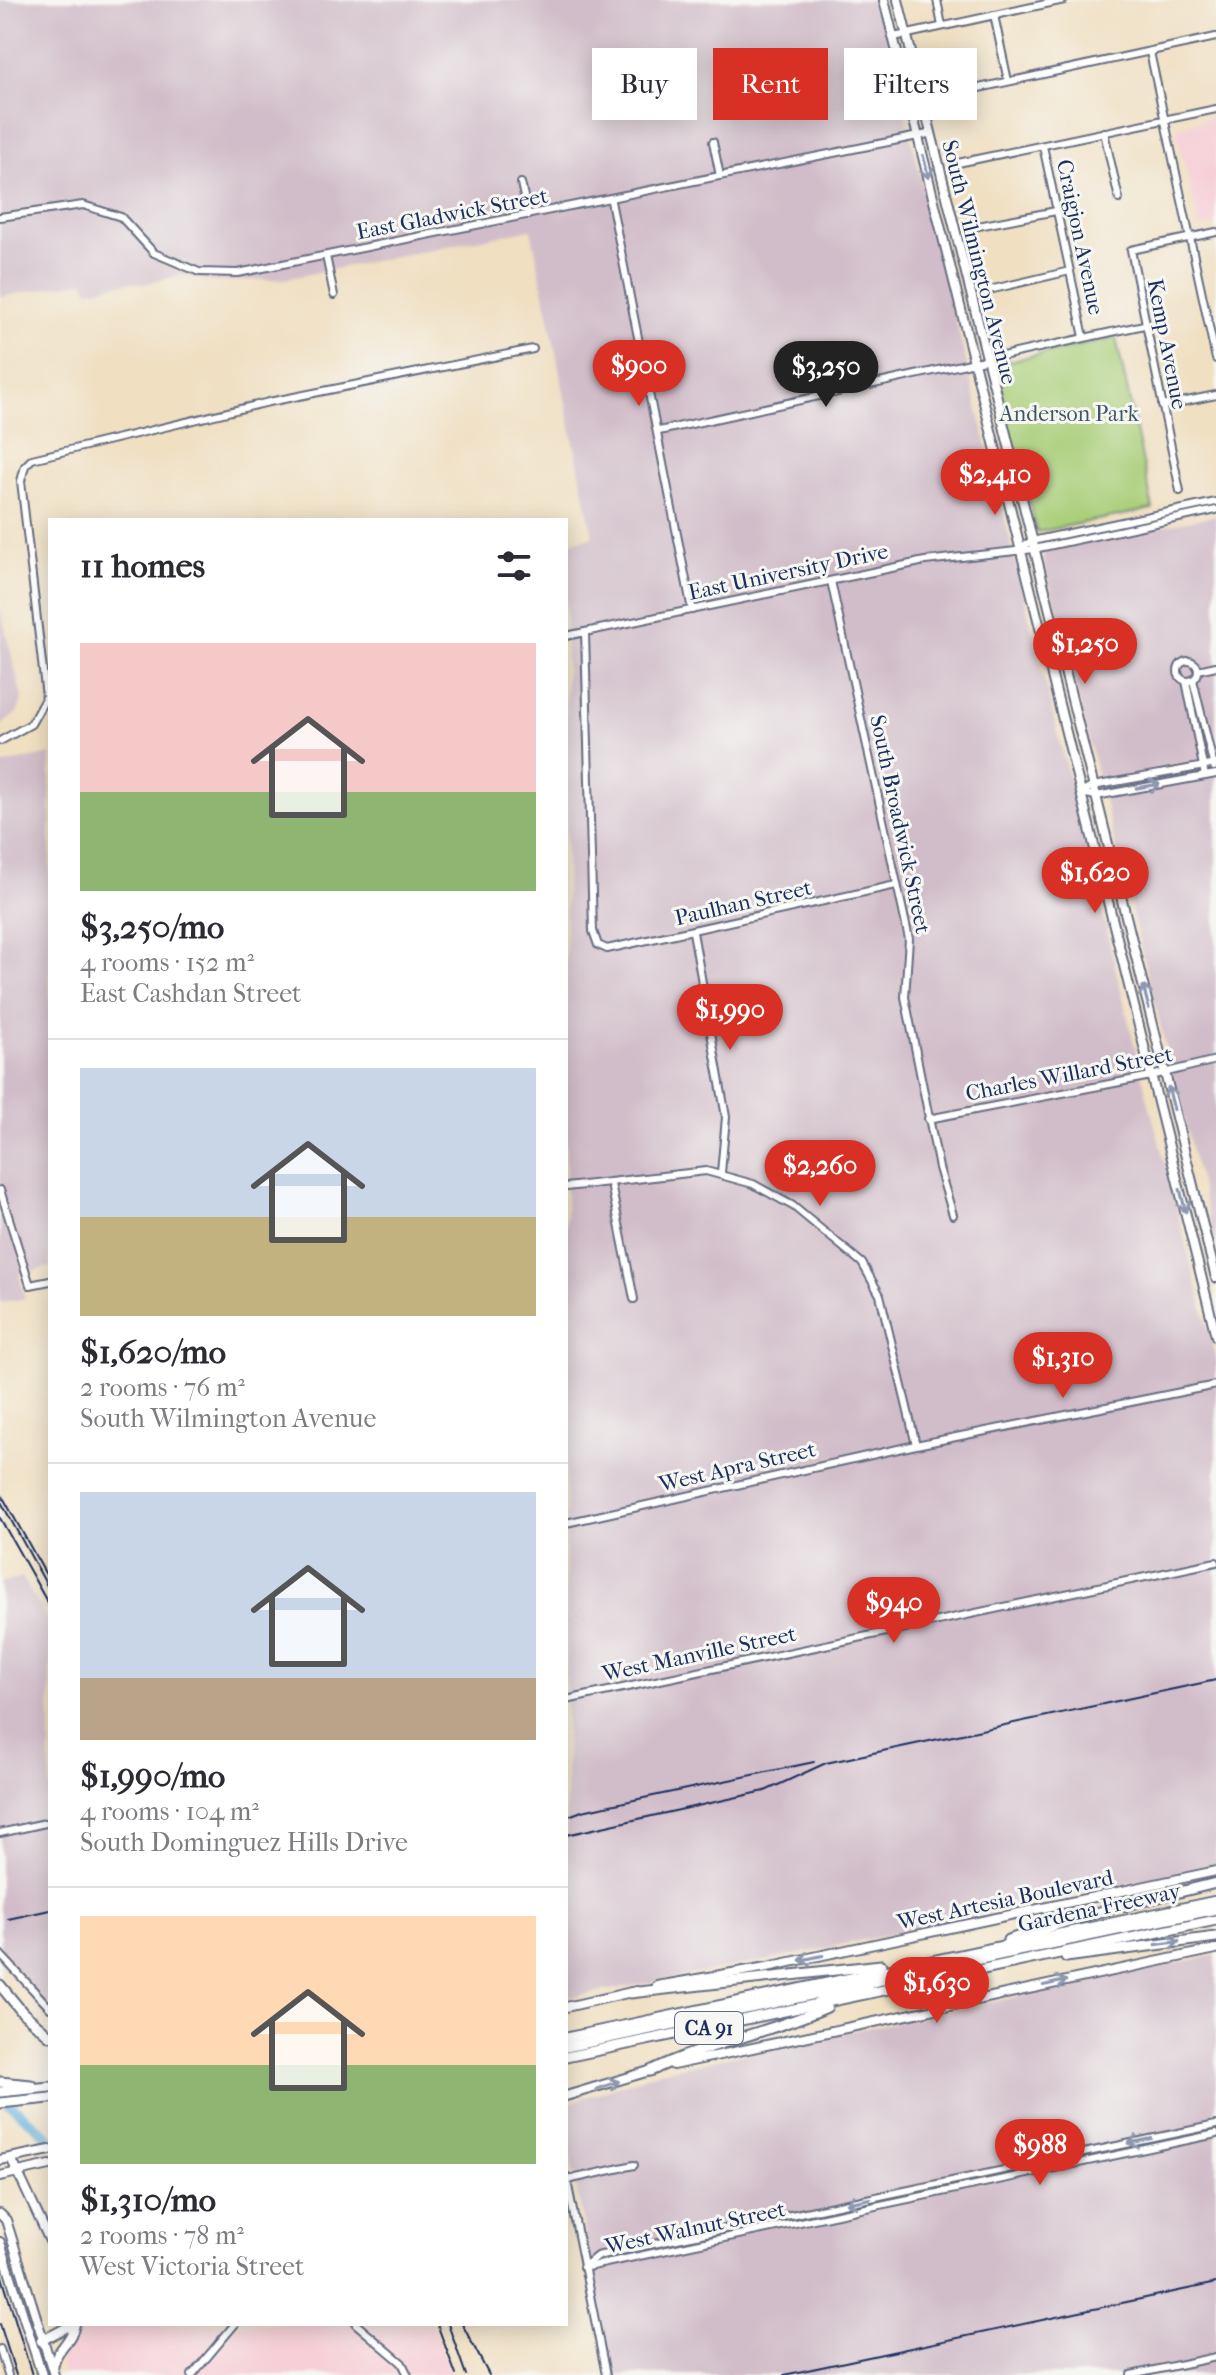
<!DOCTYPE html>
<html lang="en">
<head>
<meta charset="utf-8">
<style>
	body { margin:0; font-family:"IM FELL French Canon",serif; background:#f7f7f7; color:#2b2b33; height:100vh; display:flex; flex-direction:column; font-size:30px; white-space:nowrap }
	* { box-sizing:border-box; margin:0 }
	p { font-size:26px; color:#7c7c81 }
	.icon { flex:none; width:44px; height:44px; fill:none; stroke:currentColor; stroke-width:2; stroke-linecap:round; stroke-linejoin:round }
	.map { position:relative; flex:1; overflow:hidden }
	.sheet { position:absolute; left:48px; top:518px; width:520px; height:1808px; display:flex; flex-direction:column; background:#fff; border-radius:0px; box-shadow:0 4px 20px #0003 }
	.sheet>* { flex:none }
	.banner { position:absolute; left:592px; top:48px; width:504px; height:72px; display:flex; gap:16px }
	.price { position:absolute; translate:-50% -68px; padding:0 18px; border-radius:28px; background:#d93025; color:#fff; font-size:26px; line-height:52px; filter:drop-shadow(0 2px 4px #0008) }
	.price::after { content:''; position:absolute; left:50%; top:48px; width:24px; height:18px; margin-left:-12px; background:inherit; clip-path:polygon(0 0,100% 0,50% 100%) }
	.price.selected { background:#222; color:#fff }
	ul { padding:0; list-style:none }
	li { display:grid; align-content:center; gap:16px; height:424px; padding:0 32px }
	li+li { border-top:2px solid #e1e1e2 }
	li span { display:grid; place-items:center; height:248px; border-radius:0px; color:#555 }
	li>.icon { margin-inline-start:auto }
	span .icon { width:144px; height:144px; fill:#fffc; stroke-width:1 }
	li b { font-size:34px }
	h2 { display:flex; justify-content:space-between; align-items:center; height:96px; padding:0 32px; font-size:34px }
	.tag { padding:0 28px; border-radius:0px; background:#fff; box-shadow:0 4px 20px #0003; font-size:28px; line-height:72px }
	.tag.selected { background:#d93025; color:#fff }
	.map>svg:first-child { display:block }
	.built { fill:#f6cfd7 }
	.industrial { fill:#d1bdc9 }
	.green { fill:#a9ce77; stroke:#627e6a; stroke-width:2 }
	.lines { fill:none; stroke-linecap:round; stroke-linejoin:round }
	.river { stroke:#62afdb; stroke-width:10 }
	.minor-casing { stroke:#666d81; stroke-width:10 }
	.major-casing { stroke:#666d81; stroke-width:12 }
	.highway-casing { stroke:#666d81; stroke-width:13 }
	.minor { stroke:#fff; stroke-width:6 }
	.major { stroke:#fff; stroke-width:8 }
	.highway { stroke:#fff; stroke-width:9 }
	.tram { stroke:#1b2f5e; stroke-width:2 }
	.rail { stroke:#1b2f5e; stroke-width:2 }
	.oneway { stroke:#8d97ae }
	.labels { text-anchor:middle; stroke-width:6; stroke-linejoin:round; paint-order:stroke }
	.shield { fill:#f6f6f2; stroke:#5d6b8a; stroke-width:2 }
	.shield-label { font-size:20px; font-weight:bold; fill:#1b2f5e }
	.street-label { font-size:22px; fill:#1b2f5e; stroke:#f6f6f2 }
	.park-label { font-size:22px; fill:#3e5764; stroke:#f6f6f2 }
</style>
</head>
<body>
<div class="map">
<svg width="1216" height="2375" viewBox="0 0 1216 2375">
	<rect width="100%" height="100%" fill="#f6f6f2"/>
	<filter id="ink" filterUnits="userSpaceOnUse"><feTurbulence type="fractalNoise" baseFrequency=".0125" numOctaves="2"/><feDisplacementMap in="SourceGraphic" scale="16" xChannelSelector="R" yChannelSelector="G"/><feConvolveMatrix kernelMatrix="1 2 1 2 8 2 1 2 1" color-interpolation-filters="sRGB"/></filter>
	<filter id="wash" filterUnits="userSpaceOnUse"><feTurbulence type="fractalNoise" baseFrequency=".006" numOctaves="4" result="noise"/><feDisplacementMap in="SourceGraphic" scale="32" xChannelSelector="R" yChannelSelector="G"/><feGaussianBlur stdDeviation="1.8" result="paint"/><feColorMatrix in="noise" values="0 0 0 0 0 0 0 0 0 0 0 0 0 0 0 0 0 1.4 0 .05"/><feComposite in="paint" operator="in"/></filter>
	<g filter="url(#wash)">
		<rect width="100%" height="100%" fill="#f0dfc1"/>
		<g class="built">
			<path d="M1216 116V224L1200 228 1176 128Z"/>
			<path d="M83 2324H431L452 2375H63L60 2365 63 2348Z"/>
		</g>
		<g class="industrial">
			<path d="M0 0H877L1146 1092 1216 1359V1864L762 1962 566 1998V543L593 537 531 229 285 279 214 282 182 275 144 284 130 282 89 290 85 281 0 297Z"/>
			<path d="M1216 515V1247L1043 557 1045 551Z"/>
			<path d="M0 608 22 698 18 712 0 727Z"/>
			<path d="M50 754V1267L19 1274 25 1298 0 1303V765Z"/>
			<path d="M22 1577 50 1625V2020L0 1962V1583Z"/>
			<path d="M1216 1955V2375H613L566 2134 569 2103 660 2071Z"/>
		</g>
		<path class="green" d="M1116 338 1153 509 1037 532 994 369 1000 363Z"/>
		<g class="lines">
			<path class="river" d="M0 2096 50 2138"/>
		</g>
	</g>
	<g filter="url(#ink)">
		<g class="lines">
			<g class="minor-casing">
				<g id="minor">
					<path d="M937 0 942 26"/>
					<path d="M994 15 1008 81"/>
					<path d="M894 37 1064 0"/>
					<path d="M1150 52 1216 359"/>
					<path d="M937 97 1216 37"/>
					<path d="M1104 132 1119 199"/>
					<path d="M713 142 720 176"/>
					<path d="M1043 146 1084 337"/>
					<path d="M958 163 1216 109"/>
					<path d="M521 183 528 215"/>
					<path d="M611 201 692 610"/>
					<path d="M0 217 83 205 121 217 154 253 199 272 238 273 928 134"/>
					<path d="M973 227 1056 211"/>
					<path d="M326 256 334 295"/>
					<path d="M989 290 1070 271"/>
					<path d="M1162 406 1216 395"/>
					<path d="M659 431 1144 325"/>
					<path d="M1180 491 1131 250 1216 232"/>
					<path d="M1021 547 1032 541 1216 502"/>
					<path d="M831 581 909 939 905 997 939 1168 953 1215"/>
					<path d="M585 632 593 931 598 945 607 949 896 885"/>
					<path d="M566 636 925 561 1034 549 1216 510"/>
					<circle cx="1188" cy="671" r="10"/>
					<path d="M1198 670 1216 666"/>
					<path d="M1193 680 1214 767"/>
					<path d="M1186 681 1205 776"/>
					<path d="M0 741 31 724 46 697 21 481 25 466 32 459 269 402 533 349"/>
					<path d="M1081 793 1093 786 1216 764"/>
					<path d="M1081 793 1096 796 1216 774"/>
					<path d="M693 932 726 1117 721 1173"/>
					<path d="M928 1119 1151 1076 1216 1060"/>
					<path d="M611 1184 634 1299"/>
					<path d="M566 1187 706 1171 753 1184 793 1206 862 1263 880 1295 916 1445"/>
					<path d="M0 1190 30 1285 50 1281"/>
					<path d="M566 1523 916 1445 1216 1385"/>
					<path d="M566 1700 1216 1562"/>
					<path d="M0 1833 50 1822"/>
					<path d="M0 1954 50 2008"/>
					<path d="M566 2176 606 2375"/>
					<path d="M567 2180 634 2165"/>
					<path d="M583 2267 597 2256 1216 2125"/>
					<path d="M587 2267 1216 2134"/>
					<path d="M356 2324 402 2363 408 2375"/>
					<path d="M0 2349 8 2375"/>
					<path d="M192 2375 235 2324"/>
					<path d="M1131 2375 1216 2357"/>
				</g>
			</g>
			<g class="major-casing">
				<g id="major">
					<path d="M884 0 1216 1336"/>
					<path d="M898 0 1216 1278"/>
					<path d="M657 1986 767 1967 1216 1871"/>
					<path d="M566 2007 636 1991"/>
					<path d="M673 2065 1216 1949"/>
					<path d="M566 2096 656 2069"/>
					<path d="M11 2158 50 2241"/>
					<path d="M0 2160 50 2150"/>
					<path d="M0 2176 50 2165"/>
					<path d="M0 2214 6 2220 54 2375"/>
					<path d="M0 2242 42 2375"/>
					<path d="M41 2341 73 2324"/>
					<path d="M53 2368C55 2349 72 2342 75 2324"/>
				</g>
			</g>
			<g class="highway-casing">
				<g id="highway">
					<path d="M1008 1940 1087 1915 1216 1883"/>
					<path d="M1066 1957 1216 1937"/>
					<path d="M0 1985 23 2013 50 2036"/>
					<path d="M630 1993 881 1965"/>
					<path d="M820 1998 868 1988"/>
					<path d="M566 2038 1216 1901"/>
					<path d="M566 2047 1216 1909"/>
					<path d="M566 2057 1216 1920"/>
					<path d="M650 2071C707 2043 770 2033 827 2007"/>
					<path d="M0 2082 31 2085"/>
					<path d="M0 2092 50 2087"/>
					<path d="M0 2103 50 2098"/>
				</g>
			</g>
			<use href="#minor" class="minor"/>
			<use href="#major" class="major"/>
			<use href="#highway" class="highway"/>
			<g class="tram">
				<path d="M0 1500 50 1591"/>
				<path d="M437 2324 456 2375"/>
			</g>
			<g class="rail">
				<path d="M0 1492 50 1582"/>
				<path d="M0 1518 50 1607"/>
				<path d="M566 1817 582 1811 814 1762"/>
				<path d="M566 1835 765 1791 826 1763 1216 1680"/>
				<path d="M8 1919 50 1910"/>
				<path d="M0 2270 32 2375"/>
				<path d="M0 2324 16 2375"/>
				<path d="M448 2324 466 2375"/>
				<path d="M462 2324 489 2375"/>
				<path d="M784 2375 1216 2283"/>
			</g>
		</g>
		<defs><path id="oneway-shaft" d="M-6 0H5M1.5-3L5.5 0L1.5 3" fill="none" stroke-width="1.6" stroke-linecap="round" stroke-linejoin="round" transform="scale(2)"/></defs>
		<g class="oneway">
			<use href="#oneway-shaft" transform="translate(926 167) rotate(76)"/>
			<use href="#oneway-shaft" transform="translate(1148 786) rotate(-10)"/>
			<use href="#oneway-shaft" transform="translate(1146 997) rotate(-104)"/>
			<use href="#oneway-shaft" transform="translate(1171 1098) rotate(-104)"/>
			<use href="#oneway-shaft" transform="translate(1183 1201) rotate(76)"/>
			<use href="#oneway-shaft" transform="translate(1168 1943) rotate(-8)"/>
			<use href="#oneway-shaft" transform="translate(811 1958) rotate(168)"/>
			<use href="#oneway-shaft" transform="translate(1055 1983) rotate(-12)"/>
			<use href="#oneway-shaft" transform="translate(608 2085) rotate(-19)"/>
			<use href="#oneway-shaft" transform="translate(1140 2141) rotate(168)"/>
			<use href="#oneway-shaft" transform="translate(858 2201) rotate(168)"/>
		</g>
	</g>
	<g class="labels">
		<rect class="shield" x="675" y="2012" width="68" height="32" rx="6"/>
		<g class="shield-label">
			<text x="709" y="2035">CA 91</text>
		</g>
		<g class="street-label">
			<text transform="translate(452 213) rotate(-11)" y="8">East Gladwick Street</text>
			<text transform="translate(1081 237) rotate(78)" y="8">Craigjon Avenue</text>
			<text transform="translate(980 262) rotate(76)" y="8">South Wilmington Avenue</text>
			<text transform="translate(1168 344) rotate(79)" y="8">Kemp Avenue</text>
			<text transform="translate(788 571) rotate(-12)" y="8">East University Drive</text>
			<text transform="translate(901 824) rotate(78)" y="8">South Broadwick Street</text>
			<text transform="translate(743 902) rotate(-13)" y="8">Paulhan Street</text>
			<text transform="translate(1069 1073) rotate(-11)" y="8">Charles Willard Street</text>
			<text transform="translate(737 1466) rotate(-13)" y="8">West Apra Street</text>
			<text transform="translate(699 1653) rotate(-12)" y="8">West Manville Street</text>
			<text transform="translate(1005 1899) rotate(-12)" y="8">West Artesia Boulevard</text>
			<text transform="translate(1099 1907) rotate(-12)" y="8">Gardena Freeway</text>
			<text transform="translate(695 2227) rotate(-12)" y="8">West Walnut Street</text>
		</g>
		<g class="park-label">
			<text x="1069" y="421">Anderson Park</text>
		</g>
	</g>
</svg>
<b class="price" style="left:639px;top:408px">$900</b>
<b class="price selected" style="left:826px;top:409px">$3,250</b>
<b class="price" style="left:995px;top:517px">$2,410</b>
<b class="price" style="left:1085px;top:686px">$1,250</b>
<b class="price" style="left:1095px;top:915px">$1,620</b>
<b class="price" style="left:730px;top:1052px">$1,990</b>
<b class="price" style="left:820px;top:1208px">$2,260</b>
<b class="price" style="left:1063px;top:1400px">$1,310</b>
<b class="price" style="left:894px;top:1645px">$940</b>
<b class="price" style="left:937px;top:2025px">$1,630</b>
<b class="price" style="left:1040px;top:2187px">$988</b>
<div class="banner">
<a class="tag">Buy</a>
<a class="tag selected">Rent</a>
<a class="tag">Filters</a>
</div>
<section class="sheet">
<h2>11 homes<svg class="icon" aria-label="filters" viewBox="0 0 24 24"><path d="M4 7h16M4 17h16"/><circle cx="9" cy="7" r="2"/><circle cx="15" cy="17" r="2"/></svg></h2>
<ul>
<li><span style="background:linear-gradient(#f6c9c9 60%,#8fb573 0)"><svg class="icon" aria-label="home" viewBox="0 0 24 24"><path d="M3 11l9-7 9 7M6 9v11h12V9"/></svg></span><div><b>$3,250/mo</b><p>4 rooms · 152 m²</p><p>East Cashdan Street</p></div></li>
<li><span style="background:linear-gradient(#c9d6e8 60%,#c2b280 0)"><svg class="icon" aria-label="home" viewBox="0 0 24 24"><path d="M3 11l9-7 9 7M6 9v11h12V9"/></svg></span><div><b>$1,620/mo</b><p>2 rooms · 76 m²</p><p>South Wilmington Avenue</p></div></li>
<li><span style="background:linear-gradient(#c9d6e8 75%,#b9a48a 0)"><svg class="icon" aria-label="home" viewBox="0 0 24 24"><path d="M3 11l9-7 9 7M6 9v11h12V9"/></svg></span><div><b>$1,990/mo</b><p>4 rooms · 104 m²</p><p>South Dominguez Hills Drive</p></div></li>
<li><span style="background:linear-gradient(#ffd9b3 60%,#8fb573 0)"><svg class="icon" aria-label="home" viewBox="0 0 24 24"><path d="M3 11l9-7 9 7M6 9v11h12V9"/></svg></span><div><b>$1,310/mo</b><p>2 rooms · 78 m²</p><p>West Victoria Street</p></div></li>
</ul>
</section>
</div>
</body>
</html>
